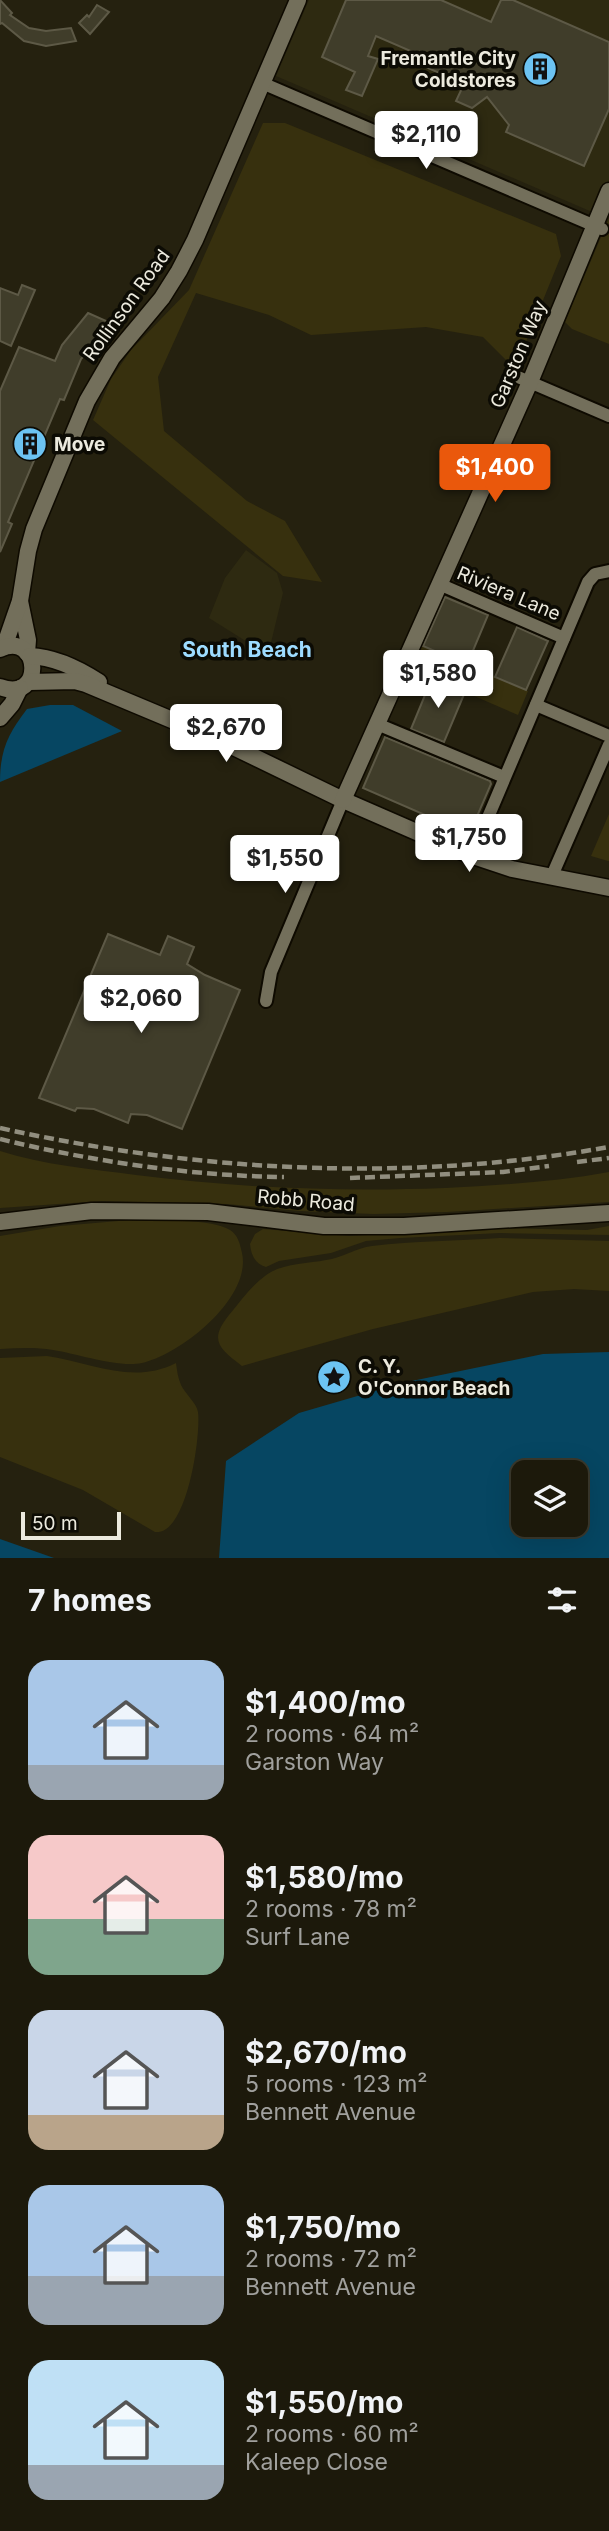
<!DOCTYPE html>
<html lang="en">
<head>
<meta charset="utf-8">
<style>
	body { margin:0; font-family:Inter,sans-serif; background:#292619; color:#f1f3f6; height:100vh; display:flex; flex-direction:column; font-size:26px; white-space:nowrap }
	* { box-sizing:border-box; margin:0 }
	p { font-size:23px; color:#a0a09d }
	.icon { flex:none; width:38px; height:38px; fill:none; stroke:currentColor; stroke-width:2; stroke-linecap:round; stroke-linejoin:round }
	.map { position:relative; height:1558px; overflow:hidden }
	.drawer { display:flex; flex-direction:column; background:#1c190b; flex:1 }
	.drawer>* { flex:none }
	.buttons { position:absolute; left:511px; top:1460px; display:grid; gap:14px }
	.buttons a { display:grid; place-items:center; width:77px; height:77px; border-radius:14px; background:#1c190b; box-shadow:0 7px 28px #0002,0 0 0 2px #3a382c; font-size:35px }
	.scale { position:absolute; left:21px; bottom:18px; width:100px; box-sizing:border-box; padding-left:7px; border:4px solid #eceade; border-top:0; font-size:19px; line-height:24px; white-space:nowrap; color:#eceade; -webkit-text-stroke:5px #0c0b04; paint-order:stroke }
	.price { position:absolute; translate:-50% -60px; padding:0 16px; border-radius:7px; background:#fff; color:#222; font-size:23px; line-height:46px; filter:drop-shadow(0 2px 4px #0008) }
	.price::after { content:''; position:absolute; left:50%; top:42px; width:21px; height:16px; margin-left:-10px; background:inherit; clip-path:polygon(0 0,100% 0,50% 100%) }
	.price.active { background:#ea580c; color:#fff }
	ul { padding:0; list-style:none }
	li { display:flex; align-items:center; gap:21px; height:175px; padding:0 28px }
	li span { display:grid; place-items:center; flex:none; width:196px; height:140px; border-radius:21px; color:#555 }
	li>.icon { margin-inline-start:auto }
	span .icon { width:84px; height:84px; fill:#fffc; stroke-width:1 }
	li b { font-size:30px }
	h2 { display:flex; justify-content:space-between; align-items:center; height:84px; padding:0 28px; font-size:30px }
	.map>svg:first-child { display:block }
	.built { fill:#2e2a11 }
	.green { fill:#37300e }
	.water { fill:#064662; fill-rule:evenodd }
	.building { fill:#403d2a; stroke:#5d5946; stroke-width:2 }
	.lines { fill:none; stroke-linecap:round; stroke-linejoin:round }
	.minor-casing { stroke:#0e0a00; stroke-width:16 }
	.tertiary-casing { stroke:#0e0a00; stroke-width:19 }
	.minor { stroke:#736f5b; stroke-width:12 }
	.tertiary { stroke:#736f5b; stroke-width:16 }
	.rail { stroke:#918e7f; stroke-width:4.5; stroke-dasharray:10 5; stroke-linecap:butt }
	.labels { text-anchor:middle; stroke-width:7; stroke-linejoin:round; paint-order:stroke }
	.poi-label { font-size:19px; font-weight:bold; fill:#eceade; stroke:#0c0b04; text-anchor:start }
	.street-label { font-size:19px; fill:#eceade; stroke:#0c0b04 }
	.neighbourhood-label { font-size:21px; font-weight:bold; fill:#9ddbff; stroke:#0c0b04 }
</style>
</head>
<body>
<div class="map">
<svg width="609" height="1558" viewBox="0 0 609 1558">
	<rect width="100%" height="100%" fill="#25210f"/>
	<g class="built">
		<path d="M309 0H609V213L606 218 276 76Z"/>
		<path d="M246 550 277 573 283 593 268 655 209 618 225 578Z"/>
	</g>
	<g class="green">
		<path d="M263 123H285L556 234 561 256 515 369 483 337 426 327 311 335 269 315 196 293 158 377 164 431 247 501 285 521 322 582 283 576 93 420 111 379 131 350 189 290Z"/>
		<path d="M609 218V344L572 329 565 322Z"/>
		<path d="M422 645 528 691 518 715 412 669Z"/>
		<path d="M609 814V861H608L591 856Z"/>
		<path d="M0 1151C43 1165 92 1169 136 1175 239 1188 341 1192 445 1188 500 1185 555 1182 609 1172V1202L447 1212 374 1214 299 1211 227 1204 102 1201 0 1208Z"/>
		<path d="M130 1220C153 1221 212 1218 230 1230 238 1235 240 1244 242 1253 252 1297 182 1354 142 1363 118 1368 79 1354 53 1350 36 1347 18 1348 0 1349V1236L60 1226Z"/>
		<path d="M609 1226V1235L500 1233 400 1238 366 1241 331 1253 279 1261 266 1267C255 1264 251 1255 250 1244L255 1234 263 1229 349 1236 493 1228 587 1230Z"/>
		<path d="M500 1238 609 1241V1291L574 1289 533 1292 373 1329 242 1366C220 1349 208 1341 229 1315 240 1302 251 1286 265 1276 281 1263 307 1264 326 1260 342 1258 356 1248 372 1246 414 1241 458 1241 500 1238Z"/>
		<path d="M47 1356C92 1363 133 1385 176 1363 177 1371 178 1378 181 1385 185 1394 196 1402 198 1412 201 1436 187 1536 155 1532L83 1490 0 1457V1358Z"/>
	</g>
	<g class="water">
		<path d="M50 705H73L122 731 0 782C0 750 8 734 27 709Z"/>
		<path d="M609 1352V1558H219L226 1461 299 1413 402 1383 543 1354ZM523 1472H576V1524H523Z"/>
		<path d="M0 1539 54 1558H0Z"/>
	</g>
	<g class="building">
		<path d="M0 0 12 13 10 15 29 28 46 31 71 28 76 41 46 46 24 41 2 23 0 24Z"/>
		<path d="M346 0H441L491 22 501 0H513L609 42V109L584 166 506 132 509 125 487 97 472 108 456 101 464 84 410 60 413 52 376 36 368 56 378 59 362 96 346 90 355 72 322 57Z"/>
		<path d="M97 5 109 12 90 34 79 23 87 15 89 17Z"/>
		<path d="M22 285 35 290 11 346 0 341V288L18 295Z"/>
		<path d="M88 313 113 324 81 359 64 400 60 399 8 522 12 524 0 552V391L19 347 55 361 62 345Z"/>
		<path d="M445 597 488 615 467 665 423 646Z"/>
		<path d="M517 627 548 641 526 690 495 677Z"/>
		<path d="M432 678 465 692 444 742 411 729Z"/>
		<path d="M385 737 490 781 491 784 472 828 464 832 363 788Z"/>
		<path d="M108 934 160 955 168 936 194 947 187 964 205 975 240 990 182 1129 147 1115 131 1114 128 1123 94 1109 77 1108 75 1111 39 1098Z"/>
	</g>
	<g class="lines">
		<g class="minor-casing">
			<g id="minor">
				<path d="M262 83 602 229"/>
				<path d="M518 377 609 416"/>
				<path d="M439 584 564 638"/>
				<path d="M536 705 609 736"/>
				<path d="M377 724 504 777"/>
				<path d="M472 855 588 582 595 574 609 571"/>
				<path d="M551 878 609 745"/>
				<path d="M266 1001 271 972 343 800"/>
			</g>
		</g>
		<g class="tertiary-casing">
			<g id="tertiary">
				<path d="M20 601 28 640 27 653"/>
				<path d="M4 647 20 601 28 551 34 529 87 401 112 358 162 298 179 271 195 240 298 0"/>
				<path d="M0 649C41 630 45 704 0 687"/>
				<path d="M30 656C54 657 79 669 99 682"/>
				<path d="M29 682 75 681 86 684 215 738 343 800 467 854 512 869 609 888"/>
				<path d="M0 718 12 704 20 688"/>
				<path d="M343 800 530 382 609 191"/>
				<path d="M0 1222 92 1211 208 1212 324 1226H404L609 1213"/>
			</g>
		</g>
		<use href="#minor" class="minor"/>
		<use href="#tertiary" class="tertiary"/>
		<g class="rail">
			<path d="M0 1128C199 1172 408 1183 609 1147"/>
			<path d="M0 1139C90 1161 191 1176 284 1177"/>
			<path d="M577 1162 609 1158"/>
			<path d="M350 1178 503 1172 549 1166"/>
		</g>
	</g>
	<defs>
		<g id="building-disc" transform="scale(1.75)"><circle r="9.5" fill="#6cc3f2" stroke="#0c0b04"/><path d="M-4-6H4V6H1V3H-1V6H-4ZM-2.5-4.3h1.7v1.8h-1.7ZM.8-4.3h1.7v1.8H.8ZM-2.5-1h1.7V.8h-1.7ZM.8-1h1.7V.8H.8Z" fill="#111"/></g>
		<g id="sight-disc" transform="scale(1.75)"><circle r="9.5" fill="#6cc3f2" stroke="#0c0b04"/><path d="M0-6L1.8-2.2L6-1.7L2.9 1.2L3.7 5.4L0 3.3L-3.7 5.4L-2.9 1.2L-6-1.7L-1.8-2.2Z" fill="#111"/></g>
	</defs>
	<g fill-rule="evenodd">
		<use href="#building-disc" x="540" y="69"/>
		<use href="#building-disc" x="30" y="444"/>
		<use href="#sight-disc" x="334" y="1377"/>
	</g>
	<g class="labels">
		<g class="poi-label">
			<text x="516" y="65" text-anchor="end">Fremantle City<tspan x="516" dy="22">Coldstores</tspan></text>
			<text x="54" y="451">Move</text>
			<text x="358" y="1373">C. Y.<tspan x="358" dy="22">O'Connor Beach</tspan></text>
		</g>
		<g class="street-label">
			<text transform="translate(126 305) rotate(-54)" y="7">Rollinson Road</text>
			<text transform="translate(518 354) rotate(-67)" y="7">Garston Way</text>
			<text transform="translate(509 593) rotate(23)" y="7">Riviera Lane</text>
			<text transform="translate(306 1200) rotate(5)" y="7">Robb Road</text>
		</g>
		<g class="neighbourhood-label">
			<text x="247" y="657">South Beach</text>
		</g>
	</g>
</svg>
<div class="buttons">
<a><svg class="icon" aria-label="layers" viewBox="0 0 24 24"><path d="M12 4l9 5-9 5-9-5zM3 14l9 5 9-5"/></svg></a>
</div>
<div class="scale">50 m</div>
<b class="price" style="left:426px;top:171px">$2,110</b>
<b class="price active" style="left:495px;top:504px">$1,400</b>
<b class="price" style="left:438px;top:710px">$1,580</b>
<b class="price" style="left:226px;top:764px">$2,670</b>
<b class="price" style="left:469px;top:874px">$1,750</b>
<b class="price" style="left:285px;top:895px">$1,550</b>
<b class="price" style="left:141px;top:1035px">$2,060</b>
</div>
<section class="drawer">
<h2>7 homes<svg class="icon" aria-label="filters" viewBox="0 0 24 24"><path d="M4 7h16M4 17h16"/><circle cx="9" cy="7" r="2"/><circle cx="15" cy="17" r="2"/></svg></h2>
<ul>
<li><span style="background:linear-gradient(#a9c7e8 75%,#9aa5b1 0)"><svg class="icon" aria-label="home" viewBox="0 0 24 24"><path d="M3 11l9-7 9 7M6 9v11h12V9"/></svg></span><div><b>$1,400/mo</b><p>2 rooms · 64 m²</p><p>Garston Way</p></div></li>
<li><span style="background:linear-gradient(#f6c9c9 60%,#7fa58c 0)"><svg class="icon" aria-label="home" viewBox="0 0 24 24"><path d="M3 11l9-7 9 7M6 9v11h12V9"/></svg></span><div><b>$1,580/mo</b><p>2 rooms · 78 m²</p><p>Surf Lane</p></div></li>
<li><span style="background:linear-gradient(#c9d6e8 75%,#b9a48a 0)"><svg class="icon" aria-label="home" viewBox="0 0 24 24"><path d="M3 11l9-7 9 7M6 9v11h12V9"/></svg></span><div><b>$2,670/mo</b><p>5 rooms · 123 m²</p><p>Bennett Avenue</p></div></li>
<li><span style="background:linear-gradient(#a9c7e8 65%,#9aa5b1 0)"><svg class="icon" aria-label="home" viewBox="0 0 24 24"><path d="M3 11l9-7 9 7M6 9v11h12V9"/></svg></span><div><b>$1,750/mo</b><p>2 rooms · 72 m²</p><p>Bennett Avenue</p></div></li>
<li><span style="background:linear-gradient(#bfe0f5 75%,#9aa5b1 0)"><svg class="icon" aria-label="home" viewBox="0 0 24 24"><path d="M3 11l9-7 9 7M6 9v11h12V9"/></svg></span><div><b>$1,550/mo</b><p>2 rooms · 60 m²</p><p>Kaleep Close</p></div></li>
</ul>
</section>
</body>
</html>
